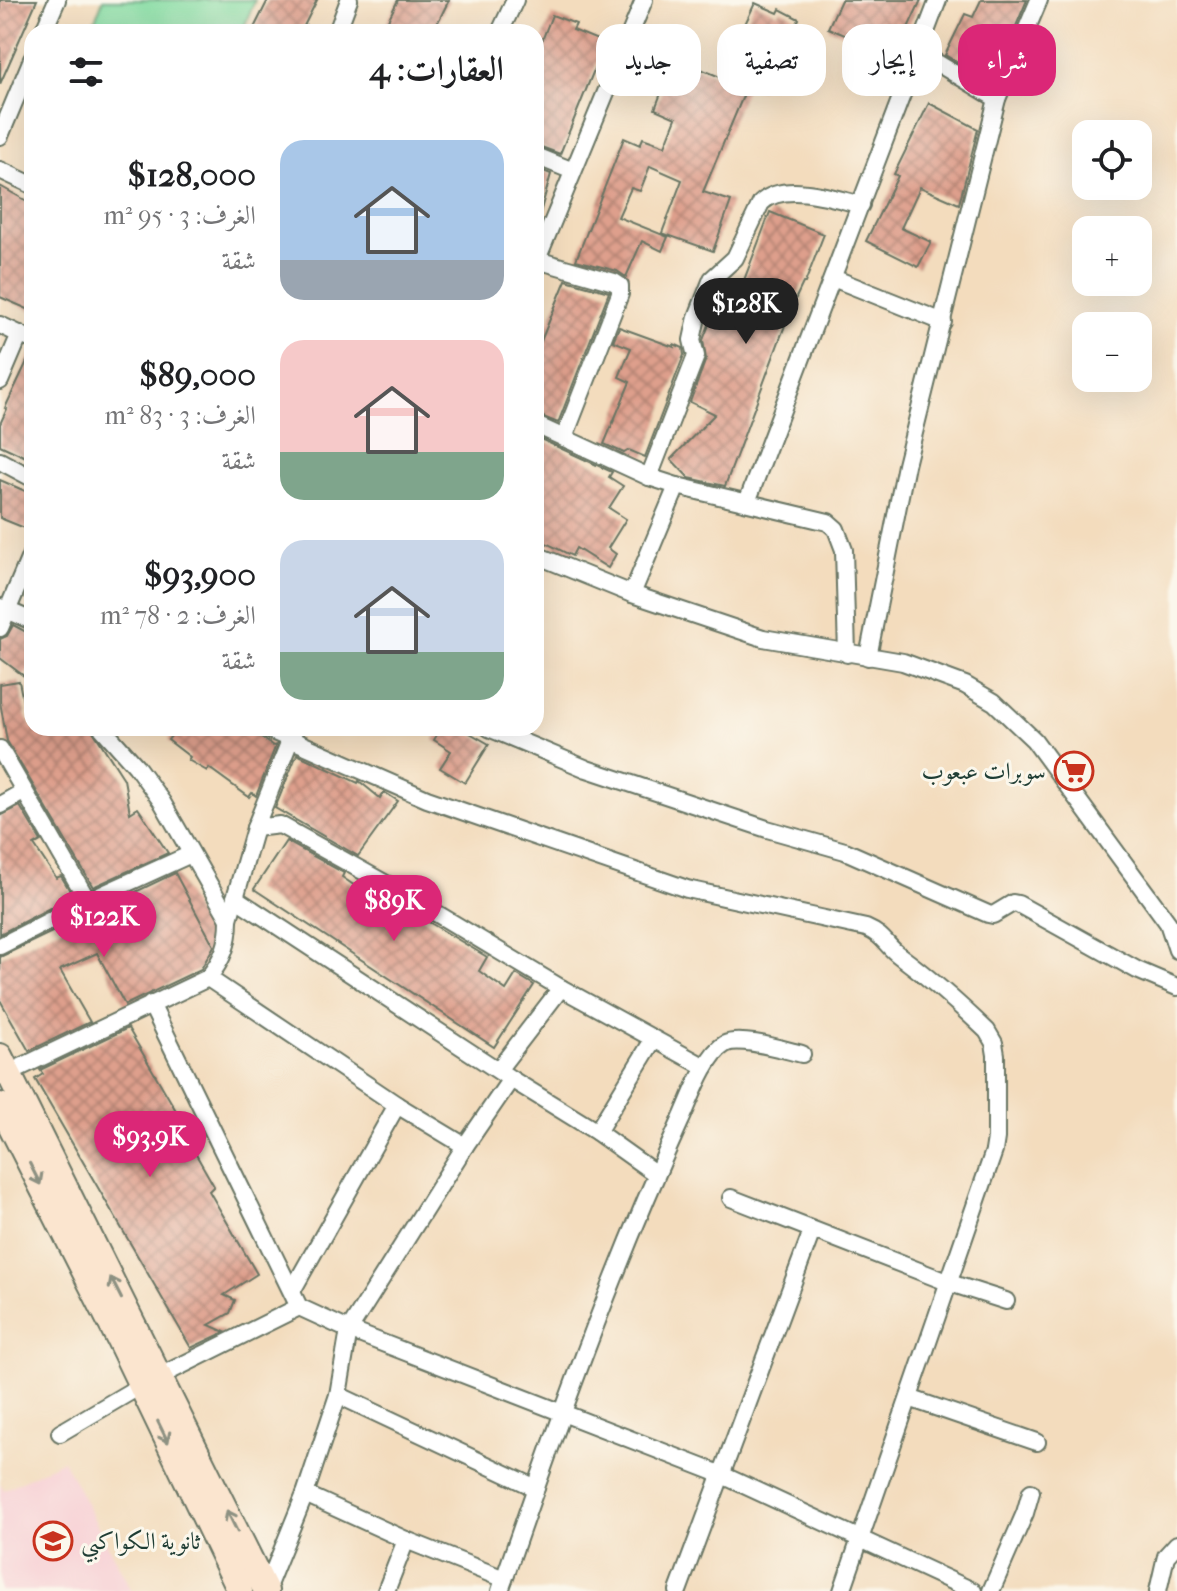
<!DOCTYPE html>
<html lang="ar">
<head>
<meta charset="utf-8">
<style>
	body { margin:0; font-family:"IM FELL French Canon",Amiri,serif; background:#f2f2f2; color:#202124; direction:rtl; height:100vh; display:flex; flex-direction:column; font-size:30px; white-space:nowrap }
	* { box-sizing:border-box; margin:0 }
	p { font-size:26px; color:#757577 }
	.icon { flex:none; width:44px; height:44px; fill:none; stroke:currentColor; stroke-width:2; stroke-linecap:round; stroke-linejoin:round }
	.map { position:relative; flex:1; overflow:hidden; direction:ltr }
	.panel { position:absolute; left:24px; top:24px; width:520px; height:712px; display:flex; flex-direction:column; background:#fff; border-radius:24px; box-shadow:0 8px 32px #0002; direction:rtl }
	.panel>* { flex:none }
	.hud { position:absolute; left:568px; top:24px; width:488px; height:72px; direction:rtl; display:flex; gap:16px }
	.controls { position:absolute; left:1072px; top:120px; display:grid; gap:16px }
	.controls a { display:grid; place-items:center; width:80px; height:80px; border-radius:16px; background:#fff; box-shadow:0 8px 32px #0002; font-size:40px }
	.price { position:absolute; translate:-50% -68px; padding:0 18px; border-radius:28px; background:#db2777; color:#fff; font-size:26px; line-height:52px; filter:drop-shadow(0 2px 4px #0008) }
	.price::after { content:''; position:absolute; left:50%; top:48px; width:24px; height:18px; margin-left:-12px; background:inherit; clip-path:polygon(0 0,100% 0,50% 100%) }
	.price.selected { background:#222; color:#fff }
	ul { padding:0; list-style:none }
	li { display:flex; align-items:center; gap:24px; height:200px; padding:0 40px }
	li span { display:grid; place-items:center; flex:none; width:224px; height:160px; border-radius:24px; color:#555 }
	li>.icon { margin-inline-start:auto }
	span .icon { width:96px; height:96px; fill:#fffc; stroke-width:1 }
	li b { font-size:34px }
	h2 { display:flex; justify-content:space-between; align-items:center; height:96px; padding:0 40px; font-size:34px }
	.tag { padding:0 28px; border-radius:24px; background:#fff; box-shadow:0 8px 32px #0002; font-size:28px; line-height:72px }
	.tag.selected { background:#db2777; color:#fff }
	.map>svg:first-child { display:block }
	.built { fill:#f7cfd4 }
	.pitch { fill:#82dba1; stroke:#508c6a; stroke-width:2 }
	.building { fill:url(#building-cross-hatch) }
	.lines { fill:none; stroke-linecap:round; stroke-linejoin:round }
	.minor-casing { stroke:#697564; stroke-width:20 }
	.secondary-casing { stroke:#697564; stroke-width:28 }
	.minor { stroke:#fff; stroke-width:16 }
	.secondary { stroke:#fbe5cf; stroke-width:24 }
	.oneway { stroke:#8d9182 }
	.labels { text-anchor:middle; stroke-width:6; stroke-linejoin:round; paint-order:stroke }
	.poi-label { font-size:24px; fill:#1f3d34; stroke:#fbf7ec; text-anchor:end }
</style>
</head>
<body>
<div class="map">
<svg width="1177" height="1591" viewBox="0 0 1177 1591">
	<defs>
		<pattern id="building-cross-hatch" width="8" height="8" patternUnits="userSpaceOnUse" patternTransform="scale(2)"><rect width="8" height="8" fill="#de9f8c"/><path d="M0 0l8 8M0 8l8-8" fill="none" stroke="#b38373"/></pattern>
	</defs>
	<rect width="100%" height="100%" fill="#fbf7ec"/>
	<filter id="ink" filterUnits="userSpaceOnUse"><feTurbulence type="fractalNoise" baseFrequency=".0125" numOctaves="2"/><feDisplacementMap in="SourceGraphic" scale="16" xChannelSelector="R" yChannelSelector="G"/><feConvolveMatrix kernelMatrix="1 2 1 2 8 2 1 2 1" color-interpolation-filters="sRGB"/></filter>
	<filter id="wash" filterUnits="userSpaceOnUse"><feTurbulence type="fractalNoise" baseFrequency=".006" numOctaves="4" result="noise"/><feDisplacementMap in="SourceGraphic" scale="32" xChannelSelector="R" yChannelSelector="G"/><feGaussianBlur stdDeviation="1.8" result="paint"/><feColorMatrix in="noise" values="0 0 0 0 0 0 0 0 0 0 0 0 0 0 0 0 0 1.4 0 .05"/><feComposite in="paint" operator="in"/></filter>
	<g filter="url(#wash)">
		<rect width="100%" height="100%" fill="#f3dcbd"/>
		<path class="built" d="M63 1460 132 1591H0V1483L4 1490Z"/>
		<path class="pitch" d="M103 0H255L242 32H90Z"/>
		<g id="blocks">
			<g class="building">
				<path d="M0 0H37L0 84Z"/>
				<path d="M268 0H317L301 32H252Z"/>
				<path d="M398 0H449L433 32H382Z"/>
				<path d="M841 0H921L895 56 828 28Z"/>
				<path d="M981 0H1027L992 83 945 55 965 14 973 17Z"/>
				<path d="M755 3 778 13 780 9 799 19 788 43 783 42 760 90 748 84 703 192 731 201 713 251 662 233 682 180 650 166 640 191 631 188 618 217 668 237 662 251 642 241 626 277 617 271 576 260 624 138 640 145 643 138 665 146 676 118 655 109 674 60 694 70 696 67 720 77Z"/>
				<path d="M552 15 576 24 573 30 605 43 560 154 536 145V56Z"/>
				<path d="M929 103 978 129 959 204 920 187 901 228 931 242 918 267 866 241 898 176 894 174Z"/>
				<path d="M536 168 551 174 540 213H536Z"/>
				<path d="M0 186 32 204V311L0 297Z"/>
				<path d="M770 212 824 234 805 283H803L793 304 725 486 689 478 671 459 715 414 690 402 706 359 703 340 726 282 741 288Z"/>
				<path d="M566 280 609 292 558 423 536 414V353Z"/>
				<path d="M619 327 674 347V344L683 348 684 355 645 457 629 450 624 453 604 444 630 382 619 377 631 348 613 341Z"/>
				<path d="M32 351V460L0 445V424L7 409 5 408Z"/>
				<path d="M536 437 612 472 609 477 623 486 609 508 626 519 608 548 616 554 608 568 576 548 572 556 536 538Z"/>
				<path d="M0 480 32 494V531L0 518Z"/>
				<path d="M13 625 32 635V665L24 676 0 658V639L7 636Z"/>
				<path d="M19 681 26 717 32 728H91L124 779 130 813 138 808 168 853 93 887 7 741 0 702V684Z"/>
				<path d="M177 728H249L273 746 276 745 256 796 252 793 249 797 209 768 207 771 188 760 190 757 168 740Z"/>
				<path d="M441 728H461L489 744 465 783 440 768 451 751 434 740Z"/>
				<path d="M297 754 358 783 359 781 380 798 384 792 398 801 358 856 275 808Z"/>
				<path d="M20 806 41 841 34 845 56 878 61 876 73 896 0 934V816Z"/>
				<path d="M286 841 344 873 342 877 387 908 392 900 487 957 479 971 506 990 516 974 534 985 494 1047 254 889Z"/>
				<path d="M175 873 214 946 201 969 125 1005 97 953 60 970 90 1022 29 1051 0 1000V957Z"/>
				<path d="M128 1028 178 1114 174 1116 214 1186 209 1191 257 1274 224 1295 235 1300 230 1313 209 1325 225 1332 191 1348 35 1079 43 1074 40 1070Z"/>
			</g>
		</g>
	</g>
	<g filter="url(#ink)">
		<use href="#blocks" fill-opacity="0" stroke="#697564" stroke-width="2"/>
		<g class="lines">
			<g class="minor-casing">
				<g id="minor">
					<path d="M43 32 57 0"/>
					<path d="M337 32 349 0"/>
					<path d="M500 32 515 0"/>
					<path d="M919 52 997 99"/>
					<path d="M0 136 32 59"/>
					<path d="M536 156 573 171"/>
					<path d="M0 170 32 185"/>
					<path d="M537 260 614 282 620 286V294L564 438"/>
					<path d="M536 262 644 0"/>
					<path d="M833 278 943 322"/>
					<path d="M0 325 32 340"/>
					<path d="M0 381 20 334"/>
					<path d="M536 425 649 477 677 486 828 522 836 529 844 550 847 654"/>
					<path d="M0 461 32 478"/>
					<path d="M649 477 696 356 692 340 697 317 712 279 735 258 761 203C783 181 835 198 861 205"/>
					<path d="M747 502 938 0"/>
					<path d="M536 555 632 594 763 638 903 662 965 685 994 702 1034 740 1168 923 1177 950"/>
					<path d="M632 594 677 486"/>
					<path d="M0 607 32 621"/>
					<path d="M0 628 32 552"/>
					<path d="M868 657 906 465 997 99 1039 0"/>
					<path d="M102 728 136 766 162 802 229 919"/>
					<path d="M265 728 427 799 687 889 866 928C885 936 885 945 900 956 931 979 959 1004 987 1031L994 1043 996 1055V1138L994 1151 842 1591"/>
					<path d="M489 728 587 769 767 829 845 851 988 914 993 915 1013 903 1018 904 1137 970 1177 987"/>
					<path d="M0 749 88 901"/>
					<path d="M0 805 23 792"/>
					<path d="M255 828 280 825 406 895 561 988 705 1067"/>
					<path d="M235 898 511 1079 597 1132 656 1174"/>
					<path d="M0 946 88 901 191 854"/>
					<path d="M208 978 397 1105 465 1146"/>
					<path d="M151 1004 299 1307 349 1330 720 1474 973 1591"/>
					<path d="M498 1070 561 988"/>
					<path d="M0 1077 208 978C223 959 229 944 229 919L255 828 295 728"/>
					<path d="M597 1132 653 1040"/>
					<path d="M731 1198 950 1283 1006 1301"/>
					<path d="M292 1291 397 1105"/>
					<path d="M338 1395 536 1488"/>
					<path d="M909 1398 1037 1442"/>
					<path d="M60 1433 140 1386 299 1307"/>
					<path d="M305 1494 406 1540 504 1579"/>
					<path d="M266 1590 305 1494 338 1395 349 1330 465 1146 511 1079"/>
					<path d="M386 1591 406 1540"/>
					<path d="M500 1591C554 1434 611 1273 680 1122 690 1101 705 1055 725 1044 740 1036 785 1050 802 1054"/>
					<path d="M678 1591 812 1231"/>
					<path d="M991 1591 1025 1513 1031 1492"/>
					<path d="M1158 1591 1166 1556 1177 1544"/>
				</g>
			</g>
			<g class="secondary-casing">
				<g id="secondary">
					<path d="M0 1056 266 1591"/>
					<path d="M0 1105 119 1340 240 1591"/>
				</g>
			</g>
			<use href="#minor" class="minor"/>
			<use href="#secondary" class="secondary"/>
		</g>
		<defs><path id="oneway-shaft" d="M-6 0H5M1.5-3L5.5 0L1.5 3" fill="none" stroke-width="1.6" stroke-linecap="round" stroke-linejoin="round" transform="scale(2)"/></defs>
		<g class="oneway">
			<use href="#oneway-shaft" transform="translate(35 1174) rotate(63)"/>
			<use href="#oneway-shaft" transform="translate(116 1288) rotate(-117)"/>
			<use href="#oneway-shaft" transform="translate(163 1432) rotate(64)"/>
			<use href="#oneway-shaft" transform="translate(232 1521) rotate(-116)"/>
		</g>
	</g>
	<defs>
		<g id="supermarket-ring" transform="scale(2)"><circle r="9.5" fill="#fbf7ec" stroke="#c8321e" stroke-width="1.5"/><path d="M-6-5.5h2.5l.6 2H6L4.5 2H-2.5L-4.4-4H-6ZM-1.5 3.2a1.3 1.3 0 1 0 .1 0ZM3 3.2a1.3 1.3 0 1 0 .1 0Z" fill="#c8321e"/></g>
		<g id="school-ring" transform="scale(2)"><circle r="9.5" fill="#fbf7ec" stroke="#c8321e" stroke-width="1.5"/><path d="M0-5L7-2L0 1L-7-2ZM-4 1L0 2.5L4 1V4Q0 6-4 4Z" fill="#c8321e"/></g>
	</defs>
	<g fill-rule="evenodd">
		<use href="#supermarket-ring" x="1074" y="771"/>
		<use href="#school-ring" x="53" y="1541"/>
	</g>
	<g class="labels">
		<g class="poi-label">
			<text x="1046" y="779">سوبرات عبعوب</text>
			<text x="81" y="1549" text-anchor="start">ثانوية الكواكبي</text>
		</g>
	</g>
</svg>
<div class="controls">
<a><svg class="icon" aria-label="locate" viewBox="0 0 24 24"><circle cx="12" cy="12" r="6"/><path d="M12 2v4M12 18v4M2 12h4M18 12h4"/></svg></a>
<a>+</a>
<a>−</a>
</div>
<b class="price selected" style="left:746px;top:346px">$128K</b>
<b class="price" style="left:394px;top:943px">$89K</b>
<b class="price" style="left:104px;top:959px">$122K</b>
<b class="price" style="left:150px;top:1179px">$93.9K</b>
<div class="hud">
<a class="tag selected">شراء</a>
<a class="tag">إيجار</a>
<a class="tag">تصفية</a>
<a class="tag">جديد</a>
</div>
<section class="panel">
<h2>العقارات: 4<svg class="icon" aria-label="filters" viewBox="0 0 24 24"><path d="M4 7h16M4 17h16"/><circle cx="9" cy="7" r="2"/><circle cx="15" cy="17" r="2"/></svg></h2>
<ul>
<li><span style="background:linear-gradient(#a9c7e8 75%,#9aa5b1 0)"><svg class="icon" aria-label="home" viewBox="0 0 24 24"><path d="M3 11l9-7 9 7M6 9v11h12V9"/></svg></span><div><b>$128,000</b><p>الغرف: 3 · 95 m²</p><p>شقة</p></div></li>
<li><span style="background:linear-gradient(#f6c9c9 70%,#7fa58c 0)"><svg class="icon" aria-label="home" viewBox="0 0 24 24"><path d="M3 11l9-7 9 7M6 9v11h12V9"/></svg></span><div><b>$89,000</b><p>الغرف: 3 · 83 m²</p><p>شقة</p></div></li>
<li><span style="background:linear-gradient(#c9d6e8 70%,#7fa58c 0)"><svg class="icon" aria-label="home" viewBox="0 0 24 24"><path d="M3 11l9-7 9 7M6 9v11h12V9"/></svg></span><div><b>$93,900</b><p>الغرف: 2 · 78 m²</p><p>شقة</p></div></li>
</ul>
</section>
</div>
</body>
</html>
